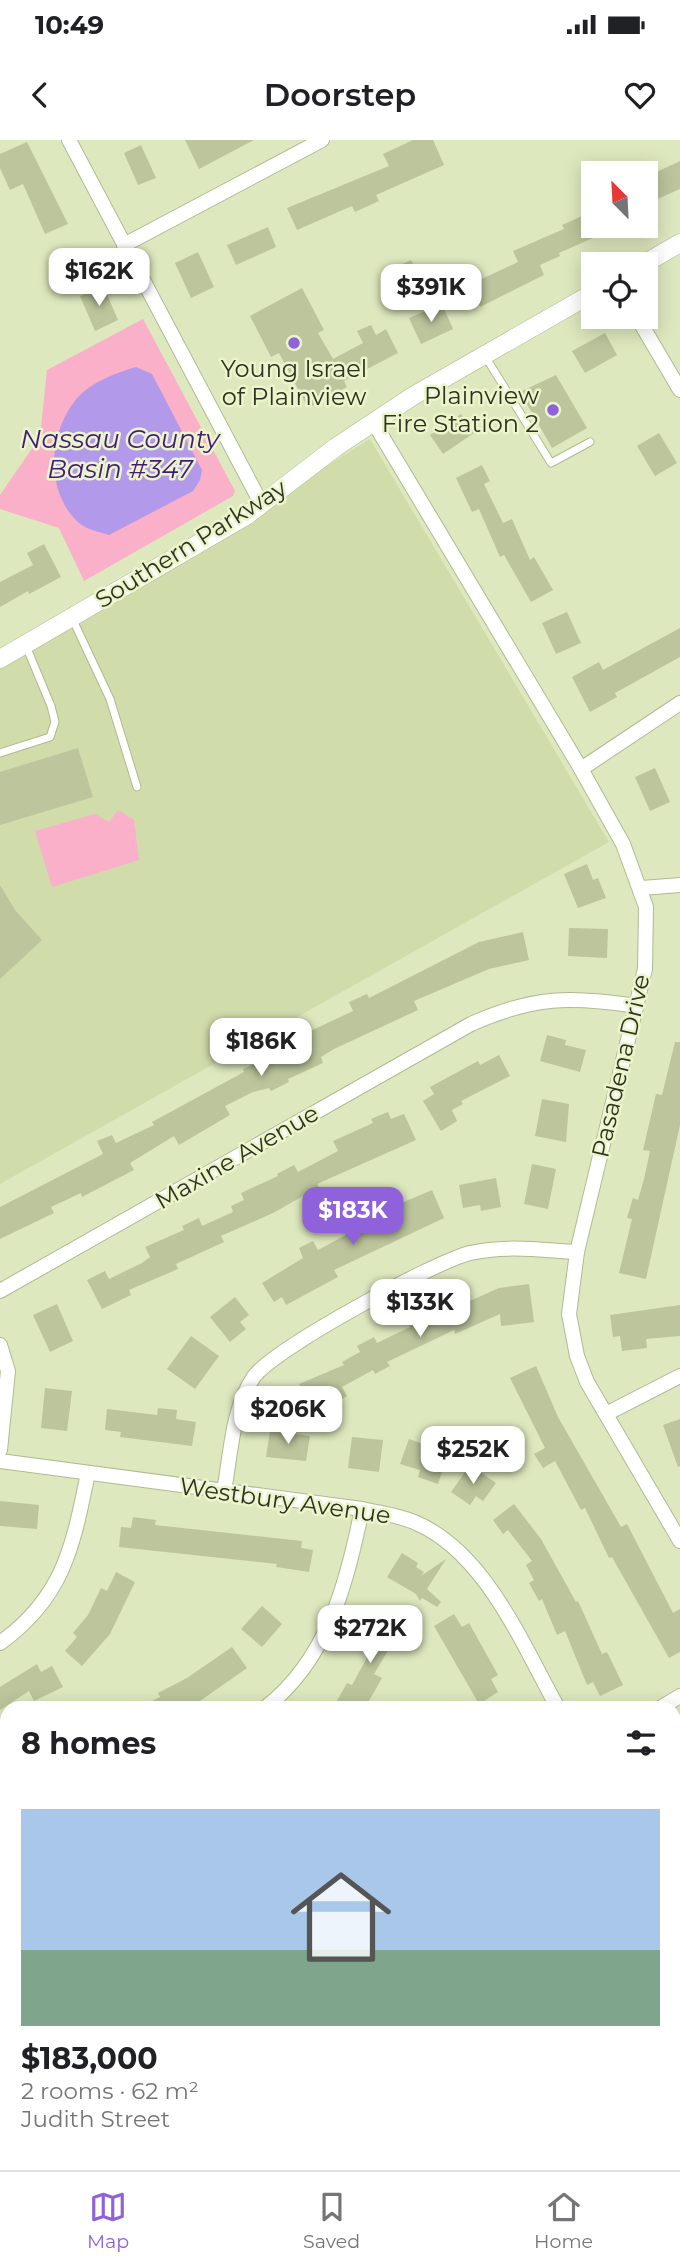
<!DOCTYPE html>
<html lang="en">
<head>
<meta charset="utf-8">
<style>
	body { margin:0; font-family:Montserrat,sans-serif; background:#f6f6f6; color:#202124; height:100vh; display:flex; flex-direction:column; font-size:26px; white-space:nowrap }
	* { box-sizing:border-box; margin:0 }
	p { font-size:23px; color:#757577 }
	.icon { flex:none; width:38px; height:38px; fill:none; stroke:currentColor; stroke-width:2; stroke-linecap:round; stroke-linejoin:round }
	.map { position:relative; flex:1; overflow:hidden }
	.sheet { position:absolute; left:0px; top:1561px; width:681px; height:469px; display:flex; flex-direction:column; background:#fff; border-radius:21px 21px 0 0; box-shadow:0 4px 18px #0003 }
	.sheet>* { flex:none }
	.needle { width:46px; rotate:336deg }
	.fabs { position:absolute; left:581px; top:21px; display:grid; gap:14px }
	.fabs a { display:grid; place-items:center; width:77px; height:77px; border-radius:0px; background:#fff; box-shadow:0 4px 18px #0003; font-size:35px }
	.price { position:absolute; translate:-50% -60px; padding:0 16px; border-radius:14px; background:#fff; color:#222; font-size:23px; line-height:46px; filter:drop-shadow(0 2px 4px #0008) }
	.price::after { content:''; position:absolute; left:50%; top:42px; width:21px; height:16px; margin-left:-10px; background:inherit; clip-path:polygon(0 0,100% 0,50% 100%) }
	.price.on { background:#8f61db; color:#fff }
	ul { padding:0; list-style:none }
	li { display:grid; align-content:center; gap:14px; height:371px; padding:0 21px }
	li+li { border-top:2px solid #e0e0e0 }
	li span { display:grid; place-items:center; height:217px; border-radius:0px; color:#555 }
	li>.icon { margin-inline-start:auto }
	span .icon { width:126px; height:126px; fill:#fffc; stroke-width:1 }
	li b { font-size:30px }
	h2 { display:flex; justify-content:space-between; align-items:center; height:84px; padding:0 21px; font-size:30px }
	.status { display:flex; justify-content:space-between; align-items:center; height:49px; padding:0 35px; background:#fff; direction:ltr }
	.status svg { height:19px; fill:currentColor }
	header { display:flex; justify-content:space-between; align-items:center; height:91px; padding:0 21px; background:#fff; font-size:32px; font-weight:600 }
	.dock { display:flex; justify-content:space-around; align-items:center; height:98px; border-top:2px solid #e0e0e0; background:#fff; font-size:19px; color:#757577 }
	.dock a { display:grid; justify-items:center; gap:4px }
	.dock .on { color:#8f61db }
	.map>svg:first-child { display:block }
	.built { fill:#d1dcab }
	.green { fill:#f9b0c8 }
	.water { fill:#b399ea }
	.building { fill:#bcc59c }
	.lines { fill:none; stroke-linecap:round; stroke-linejoin:round }
	.service-casing { stroke:#b0ba91; stroke-width:9 }
	.minor-casing { stroke:#b0ba91; stroke-width:16 }
	.tertiary-casing { stroke:#b0ba91; stroke-width:19 }
	.service { stroke:#fff; stroke-width:7 }
	.minor { stroke:#fff; stroke-width:14 }
	.tertiary { stroke:#fff; stroke-width:18 }
	.poi-dot { fill:#8f61db; stroke:#ebf5cb; stroke-width:2.5 }
	.labels { text-anchor:middle; stroke-width:5; stroke-linejoin:round; paint-order:stroke }
	.poi-label { font-size:24px; fill:#2e3121; stroke:#ebf5cb }
	.street-label { font-size:24px; fill:#2e3121; stroke:#ebf5cb }
	.water-label { font-size:26px; font-style:italic; fill:#441a78; stroke:#ebf5cb }
</style>
</head>
<body>
<div class="status"><b>10:49</b><svg viewBox="0 0 49 12"><path d="M0 12V9h3v3zM5 12V6h3v6zM10 12V3h3v9zM15 12V0h3v12zM26 1h20v11H26zM47 4h2v5h-2z"/></svg></div>
<header><svg class="icon" aria-label="back" viewBox="0 0 24 24"><path d="M15 5l-7 7 7 7"/></svg>Doorstep<svg class="icon" aria-label="heart" viewBox="0 0 24 24"><path d="M12 20l-8-8c-3-5 5-10 8-4 3-6 11-1 8 4z"/></svg></header>
<div class="map">
<svg width="680" height="2030" viewBox="0 0 680 2030">
	<rect width="100%" height="100%" fill="#dee8be"/>
	<g class="built">
		<path d="M370 299 609 702 0 1044V529Z"/>
		<path d="M674 1967 680 1978V2030H290L286 2023H674Z"/>
	</g>
	<g class="green">
		<path d="M143 179 235 351 233 356 84 441 59 388 0 369V355L40 297 47 230Z"/>
		<path d="M118 670 134 680 139 720 52 747 35 691 95 674 109 682Z"/>
		<path d="M326 2023H626L631 2030H329Z"/>
	</g>
	<path class="water" d="M136 227 152 234 202 330 200 340 193 351 109 395C99 392 86 389 79 383 44 352 48 290 79 256 94 241 116 233 136 227Z"/>
	<g class="building">
		<path d="M185 0H254L199 29Z"/>
		<path d="M413 0H433L444 25 376 55 379 61 355 72 352 66 297 90 287 68 389 26 383 14Z"/>
		<path d="M27 2 68 84 45 94 23 44 10 50 0 28V14Z"/>
		<path d="M141 5 156 38 138 45 124 13Z"/>
		<path d="M680 21V49L646 64V37Z"/>
		<path d="M593 71V86H620L559 113 560 116 540 125 544 135 480 167 469 145 518 122 513 111 564 89 562 85Z"/>
		<path d="M268 87 276 107 236 125 227 105Z"/>
		<path d="M198 112 214 147 191 158 175 123Z"/>
		<path d="M411 120 420 140 394 152 385 132Z"/>
		<path d="M103 145 118 180 95 191 80 156Z"/>
		<path d="M302 148 324 190 318 193 333 219 363 203 357 191 371 185 376 195 386 189 398 213 344 241 347 247 308 268 279 213 271 217 250 176Z"/>
		<path d="M442 164 453 189 421 204 409 178Z"/>
		<path d="M605 193 617 215 585 233 572 211Z"/>
		<path d="M556 235 587 288 552 308 520 252Z"/>
		<path d="M461 274 474 293 443 314 430 295Z"/>
		<path d="M659 293 677 323 655 336 637 306Z"/>
		<path d="M482 325 490 341 484 344 503 383 512 379 530 420 534 417 553 450 531 462 504 415 500 417 479 369 472 372 456 338Z"/>
		<path d="M44 404 61 437 29 454 28 451 0 467V442L33 425 27 413Z"/>
		<path d="M567 472 581 503 556 514 542 483Z"/>
		<path d="M680 488V517L615 553 617 557 590 572 572 537 599 522 603 530Z"/>
		<path d="M78 608 93 657 0 685V632Z"/>
		<path d="M655 628 670 662 650 671 635 637Z"/>
		<path d="M587 724 593 740 598 738 606 758 578 768 564 734Z"/>
		<path d="M0 745 15 770 42 800 0 839Z"/>
		<path d="M569 788 608 789 607 818 568 816Z"/>
		<path d="M523 792 529 820 489 829 414 861 418 870 334 909 321 917 323 923 288 939 289 942 271 951 269 948 253 952 225 966 230 975 179 1005 174 996 130 1023 134 1030 82 1057 81 1053 51 1067 54 1073 0 1099V1067L103 1014 97 1001 112 995 116 1003 154 985 152 982 244 932 243 929 292 907 289 901 353 871 349 862 367 854 369 858 479 802Z"/>
		<path d="M547 895 566 900 565 905 586 910 580 932 540 921Z"/>
		<path d="M675 902H680V985L646 1139 619 1133 632 1079 627 1078 633 1058 638 1060 644 1039 650 1011 643 1010 656 954 662 955Z"/>
		<path d="M499 915 510 936 461 961 463 964 452 970 457 981 441 991 423 961 434 954 430 947 478 921 480 925Z"/>
		<path d="M542 959 569 964 566 1002 535 996Z"/>
		<path d="M388 972 391 979 404 974 416 1000 317 1044 319 1047 273 1073 221 1096 224 1102 176 1124 178 1129 129 1150 131 1155 102 1169 87 1140 105 1131 109 1139 142 1123 150 1117 145 1107 184 1090 182 1086 199 1078 202 1086 233 1072 231 1066 244 1060 241 1053 278 1036 277 1034 294 1025 298 1032 338 1011 333 1001 373 983 371 979Z"/>
		<path d="M532 1024 556 1029 548 1069 524 1064Z"/>
		<path d="M496 1038 501 1067 481 1071 480 1065 463 1068 459 1045Z"/>
		<path d="M432 1050 444 1078 334 1130 338 1137 286 1165 282 1157 274 1162 262 1143 303 1118 299 1108 313 1101 318 1110 368 1083 363 1074 380 1065 383 1071Z"/>
		<path d="M529 1144 534 1182 501 1186 500 1174 455 1194 454 1190 387 1222 390 1226 375 1234 373 1230 342 1247 347 1256 314 1273 299 1244 344 1225 342 1222 360 1212 357 1206 374 1197 377 1203 410 1187 407 1181 460 1157 463 1164 499 1148Z"/>
		<path d="M235 1157 249 1175 240 1182 246 1189 230 1202 210 1177Z"/>
		<path d="M57 1164 73 1201 50 1212 33 1175Z"/>
		<path d="M680 1165V1196L646 1199 647 1208 622 1211 620 1196 613 1197 610 1175Z"/>
		<path d="M191 1196 219 1216 195 1249 167 1229Z"/>
		<path d="M536 1226 558 1277 621 1387 627 1384 673 1473 680 1469V1512L669 1518 612 1417 609 1418 585 1368 581 1370 555 1321 543 1328 534 1314 545 1308 510 1238Z"/>
		<path d="M45 1248 72 1251 67 1291 41 1288Z"/>
		<path d="M158 1268 177 1270 176 1279 196 1282 192 1306 120 1297 121 1292 105 1290 107 1269 157 1275Z"/>
		<path d="M680 1279V1326L678 1327 663 1285Z"/>
		<path d="M270 1291 310 1296 306 1321 266 1317Z"/>
		<path d="M352 1297 383 1300 379 1332 348 1328Z"/>
		<path d="M409 1299 432 1307 430 1312 447 1317 438 1344 418 1337 420 1330 400 1324Z"/>
		<path d="M470 1325 496 1343 483 1361 476 1356 470 1365 451 1352Z"/>
		<path d="M0 1361 39 1365 37 1389 0 1386Z"/>
		<path d="M514 1364 541 1399 576 1462 578 1461 602 1514 607 1512 623 1545 600 1556 593 1542 587 1545 565 1491 557 1495 542 1459 539 1461 529 1443 534 1440 526 1425 532 1421 508 1390 503 1394 493 1380Z"/>
		<path d="M133 1377 156 1380 155 1385 302 1401 301 1408 313 1410 309 1432 276 1427 277 1424 119 1407 121 1387 131 1388Z"/>
		<path d="M402 1413 418 1423 416 1427 424 1432 421 1436 446 1419 427 1449 441 1462 437 1467 422 1458 420 1461 416 1454 387 1437Z"/>
		<path d="M116 1432 135 1442 110 1494 82 1526 65 1511 77 1497 73 1493 88 1475 101 1448 107 1451Z"/>
		<path d="M262 1466 282 1484 262 1507 241 1489Z"/>
		<path d="M380 1474 402 1487 374 1534 382 1538 365 1568H333L347 1543 352 1545 369 1514 359 1509Z"/>
		<path d="M454 1474 462 1487 469 1483 498 1535 491 1539 498 1552 479 1564 434 1486Z"/>
		<path d="M232 1507 247 1528 200 1561 205 1568H138L160 1557 158 1553 187 1538Z"/>
		<path d="M37 1524 41 1532 52 1526 63 1547 34 1561 29 1551 0 1570V1547Z"/>
	</g>
	<g class="lines">
		<g class="service-casing">
			<g id="service">
				<path d="M485 216 551 323 590 302"/>
				<path d="M72 478 110 559 137 647"/>
				<path d="M0 613 50 597 55 582 51 566 26 506"/>
			</g>
		</g>
		<g class="minor-casing">
			<g id="minor">
				<path d="M69 0 261 363"/>
				<path d="M124 105 322 0"/>
				<path d="M637 177 680 250"/>
				<path d="M374 283 581 629 623 704 646 767 645 829 577 1112 569 1174 577 1216 587 1242 680 1401"/>
				<path d="M581 629 680 563"/>
				<path d="M642 748 680 745"/>
				<path d="M0 1151 471 884C534 856 570 856 637 866"/>
				<path d="M0 1205 8 1231 0 1310"/>
				<path d="M606 1274 680 1236"/>
				<path d="M0 1321 362 1369C379 1373 397 1375 414 1382 485 1411 522 1504 558 1568"/>
				<path d="M224 1351C231 1313 232 1270 253 1238 271 1210 434 1122 470 1113 505 1105 541 1110 577 1112"/>
				<path d="M0 1503C64 1457 73 1406 88 1333"/>
				<path d="M265 1568C328 1519 347 1443 362 1369"/>
				<path d="M660 1568 680 1556"/>
				<path d="M0 1726 7 1722"/>
				<path d="M0 1878 7 1890"/>
				<path d="M0 1949 7 1944"/>
				<path d="M84 2023 88 2030"/>
			</g>
		</g>
		<g class="tertiary-casing">
			<g id="tertiary">
				<path d="M644 124 680 103"/>
				<path d="M0 519 246 376 336 307 413 256 593 153"/>
			</g>
		</g>
		<use href="#service" class="service"/>
		<use href="#minor" class="minor"/>
		<use href="#tertiary" class="tertiary"/>
	</g>
	<g class="poi-dot">
		<circle cx="294" cy="203" r="7"/>
		<circle cx="553" cy="270" r="7"/>
	</g>
	<g class="labels">
		<g class="poi-label">
			<text x="294" y="237">Young Israel<tspan x="294" dy="28">of Plainview</tspan></text>
			<text x="539" y="264" text-anchor="end">Plainview<tspan x="539" dy="28">Fire Station 2</tspan></text>
		</g>
		<g class="street-label">
			<text transform="translate(191 404) rotate(-32)" y="8">Southern Parkway</text>
			<text transform="translate(621 926) rotate(-77)" y="8">Pasadena Drive</text>
			<text transform="translate(237 1017) rotate(-30)" y="8">Maxine Avenue</text>
			<text transform="translate(285 1361) rotate(8)" y="8">Westbury Avenue</text>
		</g>
		<g class="water-label">
			<text x="120" y="308">Nassau County<tspan x="120" dy="30">Basin #347</tspan></text>
		</g>
	</g>
</svg>
<div class="fabs">
<a><svg class="needle" viewBox="-14 -14 28 28"><path d="M0-13l5 13h-10z" fill="#e53935"/><path d="M0 13l5-13h-10z" fill="#757577"/></svg></a>
<a><svg class="icon" aria-label="locate" viewBox="0 0 24 24"><circle cx="12" cy="12" r="6"/><path d="M12 2v4M12 18v4M2 12h4M18 12h4"/></svg></a>
</div>
<b class="price" style="left:99px;top:168px">$162K</b>
<b class="price" style="left:431px;top:184px">$391K</b>
<b class="price" style="left:261px;top:938px">$186K</b>
<b class="price on" style="left:353px;top:1107px">$183K</b>
<b class="price" style="left:420px;top:1199px">$133K</b>
<b class="price" style="left:288px;top:1306px">$206K</b>
<b class="price" style="left:473px;top:1346px">$252K</b>
<b class="price" style="left:370px;top:1525px">$272K</b>
<section class="sheet">
<h2>8 homes<svg class="icon" aria-label="filters" viewBox="0 0 24 24"><path d="M4 7h16M4 17h16"/><circle cx="9" cy="7" r="2"/><circle cx="15" cy="17" r="2"/></svg></h2>
<ul>
<li><span style="background:linear-gradient(#a9c7e8 65%,#7fa58c 0)"><svg class="icon" aria-label="home" viewBox="0 0 24 24"><path d="M3 11l9-7 9 7M6 9v11h12V9"/></svg></span><div><b>$183,000</b><p>2 rooms · 62 m²</p><p>Judith Street</p></div></li>
</ul>
</section>
</div>
<nav class="dock">
<a class="on"><svg class="icon" aria-label="map" viewBox="0 0 24 24"><path d="M3 6l6-2 6 2 6-2v14l-6 2-6-2-6 2zM9 4v14M15 6v14"/></svg>Map</a>
<a><svg class="icon" aria-label="saved" viewBox="0 0 24 24"><path d="M7 4h10v16l-5-4-5 4z"/></svg>Saved</a>
<a><svg class="icon" aria-label="home" viewBox="0 0 24 24"><path d="M3 11l9-7 9 7M6 9v11h12V9"/></svg>Home</a>
</nav>
</body>
</html>
